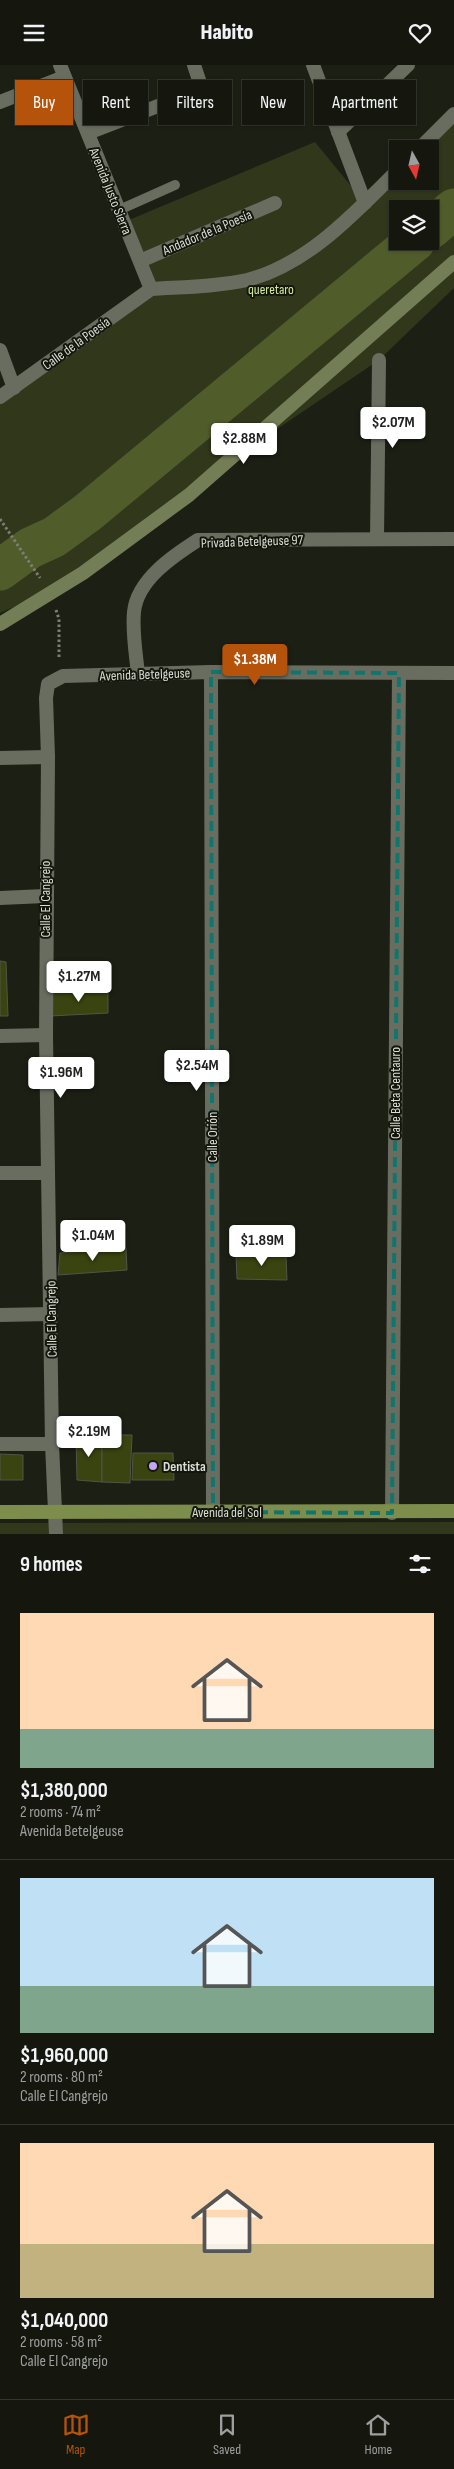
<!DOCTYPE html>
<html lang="en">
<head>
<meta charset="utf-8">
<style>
	body { margin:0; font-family:"Sofia Sans Condensed",sans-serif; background:#1e2018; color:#f1f3f6; height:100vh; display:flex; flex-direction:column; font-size:19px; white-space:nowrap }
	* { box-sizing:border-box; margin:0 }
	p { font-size:16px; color:#9d9f9e }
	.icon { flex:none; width:28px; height:28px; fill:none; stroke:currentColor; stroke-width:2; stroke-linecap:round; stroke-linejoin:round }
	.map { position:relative; height:1469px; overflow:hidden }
	.panel { display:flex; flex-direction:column; background:#15170f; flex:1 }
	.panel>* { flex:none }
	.hud { position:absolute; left:15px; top:15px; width:425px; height:45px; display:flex; gap:10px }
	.needle { width:32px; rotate:172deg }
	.controls { position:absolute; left:389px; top:75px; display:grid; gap:10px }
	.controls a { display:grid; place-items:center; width:50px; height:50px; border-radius:0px; background:#15170f; box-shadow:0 1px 4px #0004,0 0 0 1px #34362f; font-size:25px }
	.price { position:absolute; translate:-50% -42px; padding:0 11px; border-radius:5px; background:#fff; color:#222; font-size:16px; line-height:32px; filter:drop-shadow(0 1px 2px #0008) }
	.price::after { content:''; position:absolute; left:50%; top:30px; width:15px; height:11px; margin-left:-8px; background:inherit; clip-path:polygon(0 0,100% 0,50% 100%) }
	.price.selected { background:#b45309; color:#fff }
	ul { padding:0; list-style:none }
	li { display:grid; align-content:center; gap:10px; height:265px; padding:0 20px }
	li+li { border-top:1px solid #34362f }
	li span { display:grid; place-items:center; height:155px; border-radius:0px; color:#555 }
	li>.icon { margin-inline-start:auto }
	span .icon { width:90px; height:90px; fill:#fffc; stroke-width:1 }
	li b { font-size:21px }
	h2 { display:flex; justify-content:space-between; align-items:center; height:60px; padding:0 20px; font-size:21px }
	.tag { padding:0 18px; border-radius:0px; background:#15170f; box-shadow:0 1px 4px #0004,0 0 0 1px #34362f; font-size:18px; line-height:45px }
	.tag.selected { background:#b45309; color:#fff }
	header { display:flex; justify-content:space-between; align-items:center; height:65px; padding:0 20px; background:#15170f; font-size:22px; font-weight:800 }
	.tab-bar { display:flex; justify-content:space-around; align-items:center; height:70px; border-top:1px solid #34362f; background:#15170f; font-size:14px; color:#9d9f9e }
	.tab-bar a { display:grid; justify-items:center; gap:2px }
	.tab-bar .selected { color:#b45309 }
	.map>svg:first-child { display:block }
	.green { fill:#30371b; fill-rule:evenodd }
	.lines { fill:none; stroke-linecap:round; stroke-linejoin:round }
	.river { stroke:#505c2a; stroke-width:41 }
	.building { fill:#394410; stroke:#515548 }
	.path { stroke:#7c7f76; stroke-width:3; stroke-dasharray:2.5 2.5; stroke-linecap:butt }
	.service { stroke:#696d60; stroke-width:10 }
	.minor { stroke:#696d60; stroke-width:14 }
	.secondary { stroke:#737d56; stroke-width:14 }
	.primary { stroke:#7d8d4c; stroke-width:14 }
	.marked { fill:none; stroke:#0f766e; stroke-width:4; stroke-dasharray:10 6; stroke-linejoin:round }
	.poi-dot { fill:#c3a7f2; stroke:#13160b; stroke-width:2 }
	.labels { text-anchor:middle; stroke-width:4; stroke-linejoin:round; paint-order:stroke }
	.street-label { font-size:14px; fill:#dbddd6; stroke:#13160b }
	.park-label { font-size:14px; fill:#d3e999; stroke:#13160b }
	.poi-label { font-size:14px; font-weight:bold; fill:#dbddd6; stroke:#13160b; text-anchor:start }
</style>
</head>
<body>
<header><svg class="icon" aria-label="menu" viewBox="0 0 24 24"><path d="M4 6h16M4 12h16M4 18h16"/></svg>Habito<svg class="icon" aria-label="heart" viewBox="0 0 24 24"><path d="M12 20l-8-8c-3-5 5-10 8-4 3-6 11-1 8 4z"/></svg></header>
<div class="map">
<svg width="454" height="1469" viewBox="0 0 454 1469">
	<rect width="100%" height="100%" fill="#1c1f14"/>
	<g class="green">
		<path d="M454 47V223L379 295 214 407 50 527 0 548V323L151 224 124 157 315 77 365 138 397 104 398 116H430V84H418ZM398 144H430V176H398Z"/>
		<path d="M454 1457V1469H0V1458Z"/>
	</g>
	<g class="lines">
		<g class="river">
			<path d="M430 164 454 144"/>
			<path d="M0 505 30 483 54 472 87 448 415 176"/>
		</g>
	</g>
	<g class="building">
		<path d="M0 896 6 897 8 951H0Z"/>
		<path d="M108 924V948L50 951V928Z"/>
		<path d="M126 1183 127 1205 58 1210 60 1188Z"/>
		<path d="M286 1189 287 1215 237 1214 236 1190Z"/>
		<path d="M102 1370V1417L77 1415 76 1371Z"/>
		<path d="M102 1370H132L130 1418 102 1417Z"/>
		<path d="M133 1388H173L174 1415H132Z"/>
		<path d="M0 1389 23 1390V1415H0Z"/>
	</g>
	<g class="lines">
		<g class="path">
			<path d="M0 454 40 513"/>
			<path d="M56 545 59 554V593"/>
		</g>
		<path class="service" d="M119 145 175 120"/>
		<g class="minor">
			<path d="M60 0 151 224"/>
			<path d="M313 0 365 138"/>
			<path d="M0 37 64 12"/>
			<path d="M338 67 408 0"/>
			<path d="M88 68 202 24 194 0"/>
			<path d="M419 84 454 49"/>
			<path d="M140 196 275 138"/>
			<path d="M151 224C183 222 215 222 247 215 307 200 355 148 398 105"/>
			<path d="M0 285 14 323"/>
			<path d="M0 332 151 224"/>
			<path d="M377 474 379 295"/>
			<path d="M211 607 213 1447"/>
			<path d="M138 609C136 589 132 567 134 547 137 515 173 491 198 475L454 474"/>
			<path d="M0 693 48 692"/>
			<path d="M0 833 45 831"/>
			<path d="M0 971 46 970"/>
			<path d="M0 1108H48"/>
			<path d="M0 1250 51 1249"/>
			<path d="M0 1379H52"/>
			<path d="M392 1448 399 608"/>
			<path d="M56 1469 52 1379 46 970 48 692 46 633 48 619 63 611 211 607 454 608"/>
		</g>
		<path class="secondary" d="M0 559 83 508 189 430 454 197"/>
		<path class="primary" d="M0 1447 454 1446"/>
	</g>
	<path class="marked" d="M211 607 399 608 392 1448 213 1447Z"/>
	<circle class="poi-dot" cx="153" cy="1401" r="5"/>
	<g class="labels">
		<g class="street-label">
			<text transform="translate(111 126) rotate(68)" y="5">Avenida Justo Sierra</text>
			<text transform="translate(207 167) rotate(-23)" y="5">Andador de la Poesía</text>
			<text transform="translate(76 278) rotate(-36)" y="5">Calle de la Poesía</text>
			<text transform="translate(252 476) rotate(-2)" y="5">Privada Betelgeuse 97</text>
			<text transform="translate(145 609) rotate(-2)" y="5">Avenida Betelgeuse</text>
			<text transform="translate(45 834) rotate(-90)" y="5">Calle El Cangrejo</text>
			<text transform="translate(395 1028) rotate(-90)" y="5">Calle Beta Centauro</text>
			<text transform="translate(212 1072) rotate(-90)" y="5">Calle Orión</text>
			<text transform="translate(51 1254) rotate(-91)" y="5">Calle El Cangrejo</text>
			<text x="227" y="1452">Avenida del Sol</text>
		</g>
		<g class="park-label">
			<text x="271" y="229">queretaro</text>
		</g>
		<g class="poi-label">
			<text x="163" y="1406">Dentista</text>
		</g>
	</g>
</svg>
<div class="controls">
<a><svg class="needle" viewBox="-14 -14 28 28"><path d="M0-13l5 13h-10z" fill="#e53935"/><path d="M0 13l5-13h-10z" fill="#9d9f9e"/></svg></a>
<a><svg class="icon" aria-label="layers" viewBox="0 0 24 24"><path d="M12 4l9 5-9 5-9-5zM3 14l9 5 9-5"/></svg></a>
</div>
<b class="price" style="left:393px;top:384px">$2.07M</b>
<b class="price" style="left:244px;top:400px">$2.88M</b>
<b class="price selected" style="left:255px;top:621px">$1.38M</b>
<b class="price" style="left:79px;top:938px">$1.27M</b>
<b class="price" style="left:197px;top:1027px">$2.54M</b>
<b class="price" style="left:61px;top:1034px">$1.96M</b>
<b class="price" style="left:93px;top:1197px">$1.04M</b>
<b class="price" style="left:262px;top:1202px">$1.89M</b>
<b class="price" style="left:89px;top:1393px">$2.19M</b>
<div class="hud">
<a class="tag selected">Buy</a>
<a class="tag">Rent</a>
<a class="tag">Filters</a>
<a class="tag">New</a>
<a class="tag">Apartment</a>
</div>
</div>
<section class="panel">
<h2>9 homes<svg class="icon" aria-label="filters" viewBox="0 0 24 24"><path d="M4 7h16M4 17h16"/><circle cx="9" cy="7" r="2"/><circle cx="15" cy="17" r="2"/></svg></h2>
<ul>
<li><span style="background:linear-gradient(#ffd9b3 75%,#7fa58c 0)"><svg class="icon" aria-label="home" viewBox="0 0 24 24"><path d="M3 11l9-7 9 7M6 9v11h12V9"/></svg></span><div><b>$1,380,000</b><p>2 rooms · 74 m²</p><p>Avenida Betelgeuse</p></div></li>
<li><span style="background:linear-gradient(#bfe0f5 70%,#7fa58c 0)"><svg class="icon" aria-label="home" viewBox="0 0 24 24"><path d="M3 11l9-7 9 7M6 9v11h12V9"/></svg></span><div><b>$1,960,000</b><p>2 rooms · 80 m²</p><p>Calle El Cangrejo</p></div></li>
<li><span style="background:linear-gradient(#ffd9b3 65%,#c2b280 0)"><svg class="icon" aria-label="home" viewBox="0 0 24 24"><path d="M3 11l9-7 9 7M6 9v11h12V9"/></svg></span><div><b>$1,040,000</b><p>2 rooms · 58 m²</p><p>Calle El Cangrejo</p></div></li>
</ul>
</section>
<nav class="tab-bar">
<a class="selected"><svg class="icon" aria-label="map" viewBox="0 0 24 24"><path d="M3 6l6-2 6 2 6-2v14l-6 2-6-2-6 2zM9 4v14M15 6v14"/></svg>Map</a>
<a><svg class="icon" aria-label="saved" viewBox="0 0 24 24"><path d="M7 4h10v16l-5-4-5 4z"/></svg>Saved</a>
<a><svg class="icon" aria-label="home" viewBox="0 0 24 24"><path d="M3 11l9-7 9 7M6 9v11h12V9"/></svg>Home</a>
</nav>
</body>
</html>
